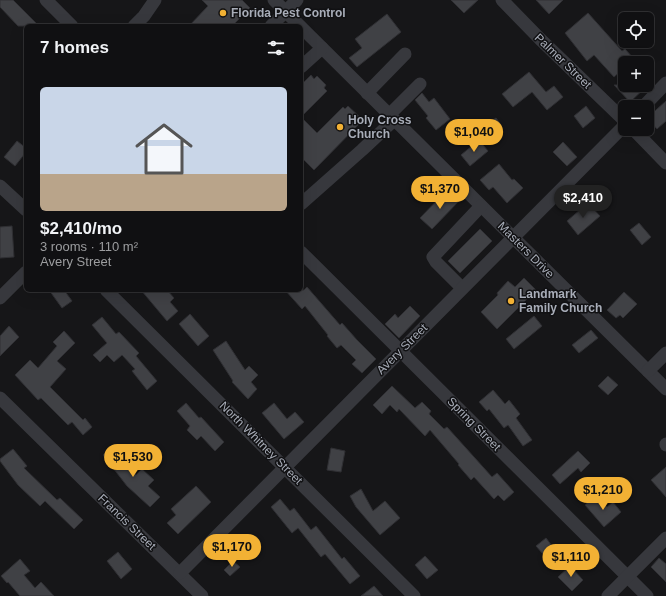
<!DOCTYPE html>
<html lang="en">
<head>
<meta charset="utf-8">
<style>
	body { margin:0; font-family:Arial,sans-serif; background:#19191b; color:#f1f3f6; height:100vh; display:flex; flex-direction:column; font-size:15px; white-space:nowrap }
	* { box-sizing:border-box; margin:0 }
	p { font-size:13px; color:#9c9d9f }
	.icon { flex:none; width:22px; height:22px; fill:none; stroke:currentColor; stroke-width:2; stroke-linecap:round; stroke-linejoin:round }
	.map { position:relative; flex:1; overflow:hidden }
	.sheet { position:absolute; left:24px; top:24px; width:279px; height:268px; display:flex; flex-direction:column; background:#101012; border-radius:6px; box-shadow:0 4px 16px #0002,0 0 0 1px #303032 }
	.sheet>* { flex:none }
	.tools { position:absolute; left:618px; top:12px; display:grid; gap:8px }
	.tools a { display:grid; place-items:center; width:36px; height:36px; border-radius:6px; background:#101012; box-shadow:0 4px 16px #0002,0 0 0 1px #303032; font-size:20px }
	.price { position:absolute; translate:-50% -34px; padding:0 9px; border-radius:14px; background:#f2b134; color:#111; font-size:13px; line-height:26px; filter:drop-shadow(0 1px 2px #0008) }
	.price::after { content:''; position:absolute; left:50%; top:24px; width:12px; height:9px; margin-left:-6px; background:inherit; clip-path:polygon(0 0,100% 0,50% 100%) }
	.price.current { background:#222; color:#fff }
	ul { padding:0; list-style:none }
	li { display:grid; align-content:center; gap:8px; height:212px; padding:0 16px }
	li+li { border-top:1px solid #303032 }
	li span { display:grid; place-items:center; height:124px; border-radius:6px; color:#555 }
	li>.icon { margin-inline-start:auto }
	span .icon { width:72px; height:72px; fill:#fffc; stroke-width:1 }
	li b { font-size:17px }
	h2 { display:flex; justify-content:space-between; align-items:center; height:48px; padding:0 16px; font-size:17px }
	.map>svg:first-child { display:block }
	.building { fill:#404145; stroke:#303034 }
	.lines { fill:none; stroke-linecap:round; stroke-linejoin:round }
	.minor { stroke:#37383d; stroke-width:13 }
	.poi-dot { fill:#f2b134; stroke:#111113; stroke-width:1.5 }
	.labels { text-anchor:middle; stroke-width:3; stroke-linejoin:round; paint-order:stroke }
	.poi-label { font-size:12px; font-weight:bold; fill:#a8adb8; stroke:#111113; text-anchor:start }
	.street-label { font-size:12px; fill:#a8adb8; stroke:#111113 }
</style>
</head>
<body>
<div class="map">
<svg width="666" height="596" viewBox="0 0 666 596">
	<rect width="100%" height="100%" fill="#161618"/>
	<g class="building">
		<path d="M0 0H13L39 26H18L0 7Z"/>
		<path d="M202 0H242L250 8 232 26H189L208 6Z"/>
		<path d="M451 0H478L464 13Z"/>
		<path d="M536 0H563L549 14Z"/>
		<path d="M588 13 622 51 625 49 634 59 630 63H625V67L614 77 594 55 587 61 565 33Z"/>
		<path d="M387 14 401 32 357 67 349 58 362 48 355 39Z"/>
		<path d="M529 72 546 92 554 86 563 97 547 110 532 92 513 107 502 94Z"/>
		<path d="M311 75 314 79 317 76 326 85 324 88 327 91 301 117 317 133 343 107 345 109 348 106 363 120 314 170 301 157V85Z"/>
		<path d="M614 85H648L630 102Z"/>
		<path d="M422 93 429 102 434 98 450 119 436 130 426 118 428 116 415 100Z"/>
		<path d="M666 101V121L657 129 647 118Z"/>
		<path d="M586 106 595 118 583 128 574 116Z"/>
		<path d="M496 118 501 125 489 134 483 127Z"/>
		<path d="M479 140 488 151 470 166 461 155Z"/>
		<path d="M17 141 26 148V152L15 166 4 157Z"/>
		<path d="M563 142 577 157 567 166 553 152Z"/>
		<path d="M499 164 512 180 514 179 523 188 507 203 493 187 489 190 480 180Z"/>
		<path d="M447 190 459 201 432 229 420 218Z"/>
		<path d="M588 203 600 216 578 235 567 221Z"/>
		<path d="M639 223 651 237 642 245 630 230Z"/>
		<path d="M12 226 14 257 0 258V227Z"/>
		<path d="M480 229 492 241 460 273 448 261Z"/>
		<path d="M524 278 536 290 497 329 481 312 498 295 497 293 508 281 515 287Z"/>
		<path d="M307 287 340 325 342 323 357 340 376 359 362 373 352 364 356 360 341 345 337 348 327 336 328 335 305 306 302 309 285 290H304Z"/>
		<path d="M49 290H64L72 301 62 308Z"/>
		<path d="M141 290H167L174 298 170 302 178 311 167 321Z"/>
		<path d="M624 292 637 304 623 318 620 315 616 318 607 310Z"/>
		<path d="M410 306 420 316 399 338 385 324 395 314 398 318Z"/>
		<path d="M190 314 209 336 198 346 179 324Z"/>
		<path d="M534 316 542 326 514 349 506 339Z"/>
		<path d="M102 317 116 334 119 332 139 353 136 356 157 381 147 390 132 371 135 369 122 355 114 362 107 355 100 362 93 355 107 343 92 325Z"/>
		<path d="M9 326 19 337 0 356V336Z"/>
		<path d="M591 330 598 338 579 353 572 345Z"/>
		<path d="M64 331 75 343 57 361 66 369 50 387 83 420 85 418 92 427 83 435 72 422 68 425 41 398 38 400 15 375 30 360 38 368 57 346 53 342Z"/>
		<path d="M226 341 245 370 249 366 258 375 251 382 257 389 248 399 232 382 233 381 213 350Z"/>
		<path d="M608 376 618 385 608 395 598 386Z"/>
		<path d="M392 386 415 408 422 402 431 411 429 414 444 429 447 427 492 477 497 473 514 492 504 501 498 495 494 499 474 477 471 480 458 465 459 464 430 430 425 436 399 409 397 412 390 405 382 414 373 405Z"/>
		<path d="M493 390 505 404 509 400 520 414 516 418 532 440 523 446 508 425 504 428 489 409 487 411 479 402Z"/>
		<path d="M186 403 199 418 201 417 224 442 215 451 201 436 197 440 187 430 190 426 177 411Z"/>
		<path d="M274 403 287 419 295 412 304 422 284 439 262 413Z"/>
		<path d="M113 447 136 475 142 469 154 480 148 486 160 497 150 507 127 486 103 455Z"/>
		<path d="M331 448 345 451 341 472 327 470Z"/>
		<path d="M13 449 27 466 24 468 57 500 60 498 83 520 74 529 45 501 40 506 18 485 0 461V459Z"/>
		<path d="M578 451 590 463 581 472 578 468 560 484 552 475Z"/>
		<path d="M666 467V497L651 480Z"/>
		<path d="M196 486 211 502 178 534 167 523 176 515 171 509Z"/>
		<path d="M361 489 373 511 385 501 400 518 380 535 356 507 350 496Z"/>
		<path d="M596 495 607 507 613 502 621 512 604 527 585 505Z"/>
		<path d="M280 499 290 511 294 508 311 530 316 526 342 559 344 557 360 576 350 584 325 554 321 557 298 528 292 533 271 507Z"/>
		<path d="M546 538 552 546 543 554 536 546Z"/>
		<path d="M118 552 132 569 121 579 107 561Z"/>
		<path d="M425 556 438 570 427 579 415 565Z"/>
		<path d="M659 558 666 564V582L651 567Z"/>
		<path d="M20 559 30 571 24 575 35 588 41 582 54 596H20L8 582 7 583 1 576Z"/>
		<path d="M233 561 240 567 230 576 224 570Z"/>
		<path d="M570 566 583 580 572 591 558 577Z"/>
		<path d="M374 586 383 596H361Z"/>
	</g>
	<g class="lines">
		<g class="minor">
			<path d="M46 0 72 26"/>
			<path d="M274 0 300 26"/>
			<path d="M502 0 540 39 625 121"/>
			<path d="M134 26 144 16 155 0"/>
			<path d="M271 26 297 0"/>
			<path d="M301 27 666 389"/>
			<path d="M301 67 322 48"/>
			<path d="M367 93 405 54"/>
			<path d="M643 107 666 83"/>
			<path d="M389 115 420 84"/>
			<path d="M633 129 666 163"/>
			<path d="M0 186 26 210"/>
			<path d="M301 204 362 150 394 120"/>
			<path d="M301 252 647 596"/>
			<path d="M462 288 436 262 433 257 481 206"/>
			<path d="M106 290 414 596"/>
			<path d="M0 298 26 272"/>
			<path d="M648 371 666 353"/>
			<path d="M0 398 202 596"/>
			<path d="M666 444V445"/>
			<path d="M180 573 625 125"/>
			<path d="M608 596 666 538"/>
		</g>
	</g>
	<g class="poi-dot">
		<circle cx="223" cy="13" r="4"/>
		<circle cx="340" cy="127" r="4"/>
		<circle cx="511" cy="301" r="4"/>
	</g>
	<g class="labels">
		<g class="poi-label">
			<text x="231" y="17">Florida Pest Control</text>
			<text x="348" y="124">Holy Cross<tspan x="348" dy="14">Church</tspan></text>
			<text x="519" y="298">Landmark<tspan x="519" dy="14">Family Church</tspan></text>
		</g>
		<g class="street-label">
			<text transform="translate(563 61) rotate(44)" y="4">Palmer Street</text>
			<text transform="translate(526 250) rotate(45)" y="4">Masters Drive</text>
			<text transform="translate(402 349) rotate(-45)" y="4">Avery Street</text>
			<text transform="translate(474 424) rotate(45)" y="4">Spring Street</text>
			<text transform="translate(261 443) rotate(45)" y="4">North Whitney Street</text>
			<text transform="translate(127 522) rotate(44)" y="4">Francis Street</text>
		</g>
	</g>
</svg>
<div class="tools">
<a><svg class="icon" aria-label="locate" viewBox="0 0 24 24"><circle cx="12" cy="12" r="6"/><path d="M12 2v4M12 18v4M2 12h4M18 12h4"/></svg></a>
<a>+</a>
<a>−</a>
</div>
<b class="price" style="left:474px;top:153px">$1,040</b>
<b class="price" style="left:440px;top:210px">$1,370</b>
<b class="price current" style="left:583px;top:219px">$2,410</b>
<b class="price" style="left:133px;top:478px">$1,530</b>
<b class="price" style="left:603px;top:511px">$1,210</b>
<b class="price" style="left:232px;top:568px">$1,170</b>
<b class="price" style="left:571px;top:578px">$1,110</b>
<section class="sheet">
<h2>7 homes<svg class="icon" aria-label="filters" viewBox="0 0 24 24"><path d="M4 7h16M4 17h16"/><circle cx="9" cy="7" r="2"/><circle cx="15" cy="17" r="2"/></svg></h2>
<ul>
<li><span style="background:linear-gradient(#c9d6e8 70%,#b9a48a 0)"><svg class="icon" aria-label="home" viewBox="0 0 24 24"><path d="M3 11l9-7 9 7M6 9v11h12V9"/></svg></span><div><b>$2,410/mo</b><p>3 rooms · 110 m²</p><p>Avery Street</p></div></li>
</ul>
</section>
</div>
</body>
</html>
